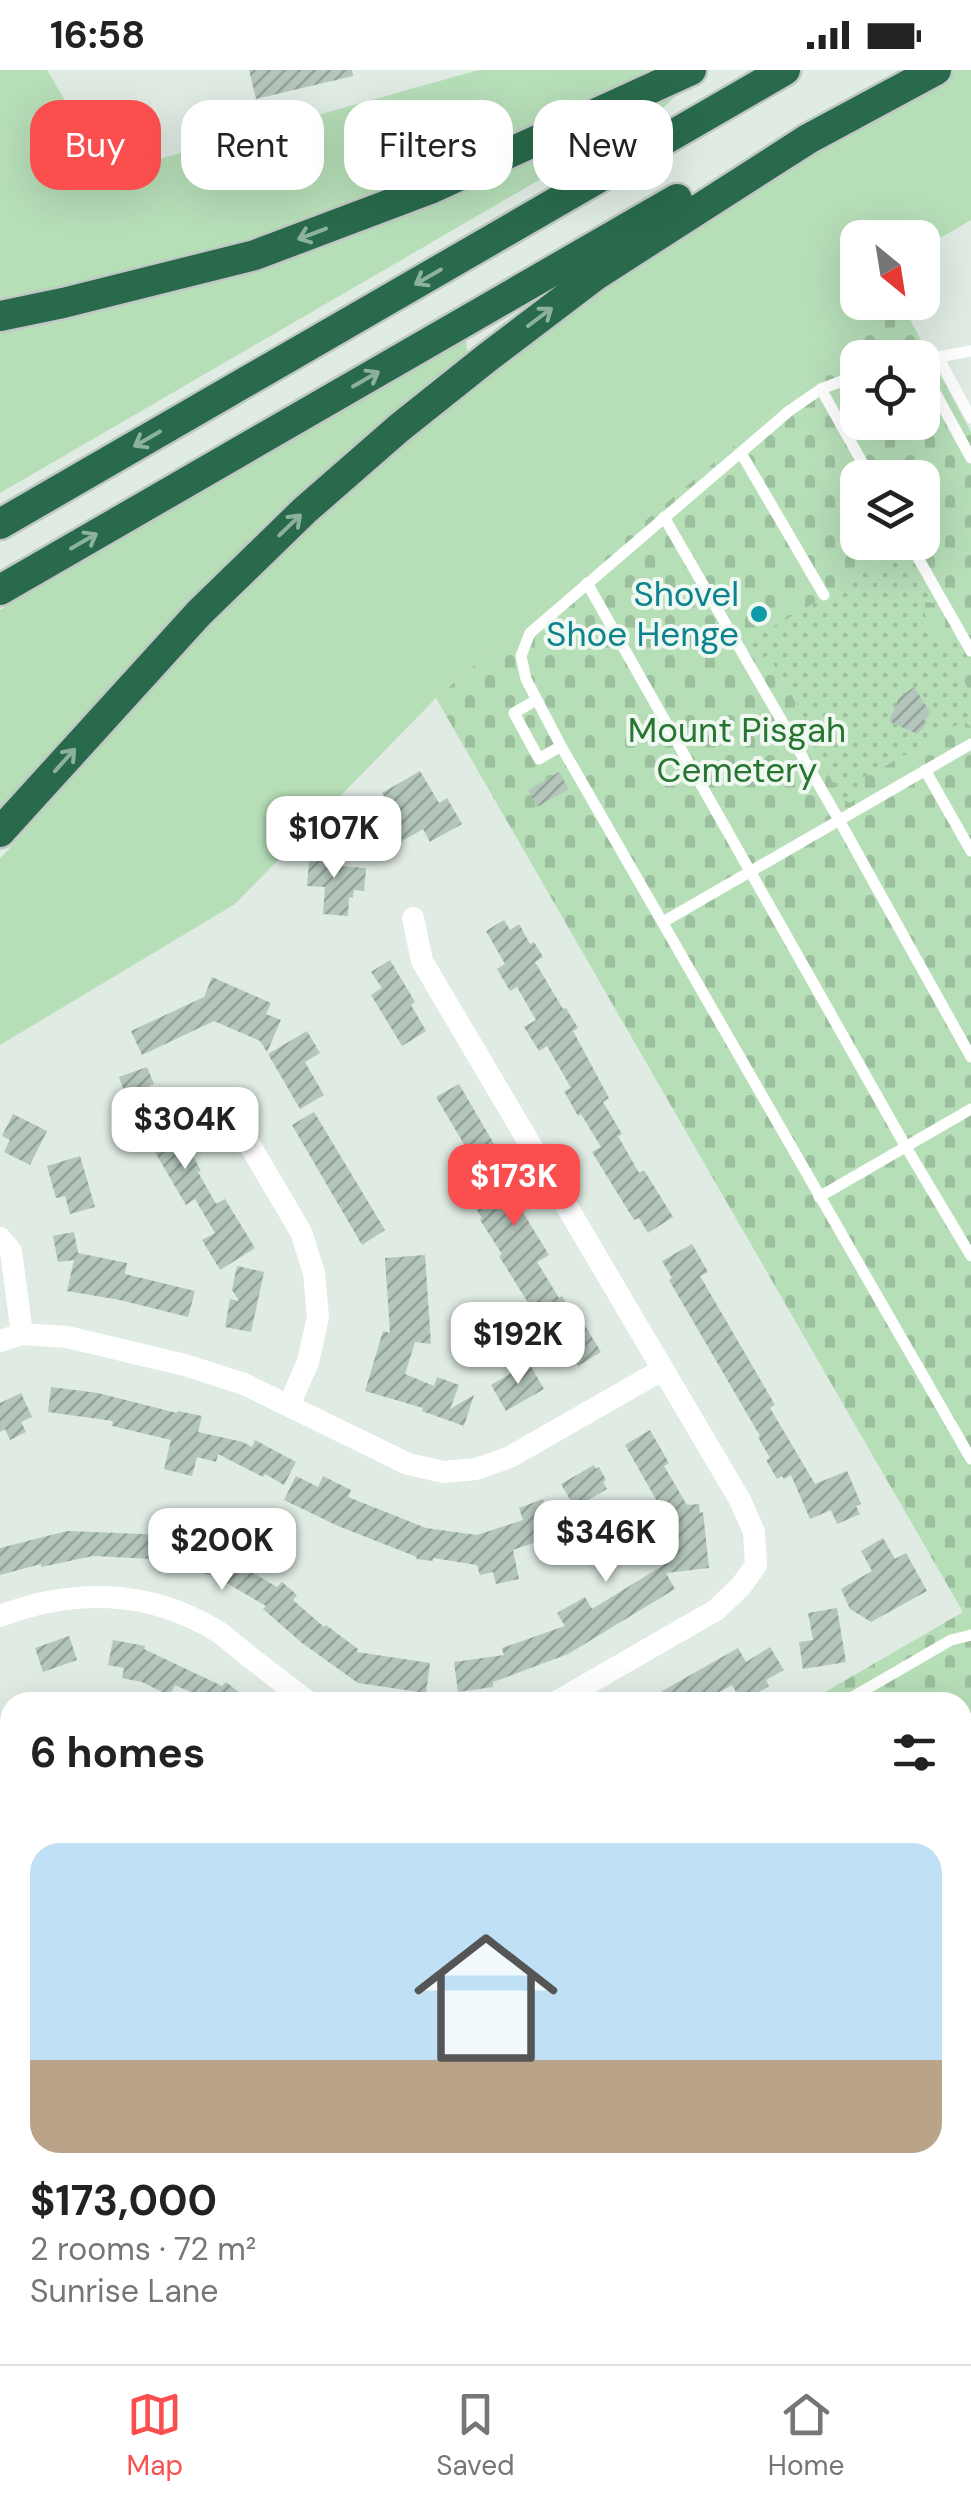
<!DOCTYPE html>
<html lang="en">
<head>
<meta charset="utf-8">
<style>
	body { margin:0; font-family:"DM Sans",sans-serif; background:#f2f2f2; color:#222; height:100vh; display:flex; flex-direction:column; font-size:38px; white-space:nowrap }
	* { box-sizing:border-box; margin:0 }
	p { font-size:32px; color:#767676 }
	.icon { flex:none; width:55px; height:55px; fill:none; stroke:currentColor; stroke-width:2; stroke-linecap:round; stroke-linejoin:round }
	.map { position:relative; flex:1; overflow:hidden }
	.panel { position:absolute; left:0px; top:1622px; width:972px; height:672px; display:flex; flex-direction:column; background:#fff; border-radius:30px 30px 0 0; box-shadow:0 10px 40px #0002 }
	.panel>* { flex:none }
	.guide { position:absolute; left:30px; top:30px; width:912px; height:90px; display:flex; gap:20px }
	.needle { width:65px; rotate:150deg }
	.fabs { position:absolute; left:840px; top:150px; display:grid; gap:20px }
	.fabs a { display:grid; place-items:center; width:100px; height:100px; border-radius:20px; background:#fff; box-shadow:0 10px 40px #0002; font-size:50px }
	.price { position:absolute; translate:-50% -85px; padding:0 22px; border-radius:20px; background:#fff; color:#222; font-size:32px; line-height:65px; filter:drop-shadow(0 2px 5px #0008) }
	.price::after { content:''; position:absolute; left:50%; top:60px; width:30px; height:22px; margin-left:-15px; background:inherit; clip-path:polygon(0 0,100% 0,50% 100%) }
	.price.active { background:#fa4e4f; color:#fff }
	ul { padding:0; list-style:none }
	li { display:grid; align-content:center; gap:20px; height:530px; padding:0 30px }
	li span { display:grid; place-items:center; height:310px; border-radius:30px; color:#555 }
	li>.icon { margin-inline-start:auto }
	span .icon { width:180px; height:180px; fill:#fffc; stroke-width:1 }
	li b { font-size:42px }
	h2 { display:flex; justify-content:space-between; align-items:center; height:120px; padding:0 30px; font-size:42px }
	.chip { padding:0 35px; border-radius:30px; background:#fff; box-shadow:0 10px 40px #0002; font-size:35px; line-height:90px }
	.chip.active { background:#fa4e4f; color:#fff }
	.status { display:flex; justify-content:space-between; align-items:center; height:70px; padding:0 50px; background:#fff; direction:ltr }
	.status svg { height:28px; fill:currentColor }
	.menu { display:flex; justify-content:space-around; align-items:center; height:140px; border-top:2px solid #e0e0e0; background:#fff; font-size:28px; color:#767676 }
	.menu a { display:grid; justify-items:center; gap:5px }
	.menu .active { color:#fa4e4f }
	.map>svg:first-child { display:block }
	.grass { fill:#b6deb7 }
	.cemetery { fill:url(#cemetery-stones); fill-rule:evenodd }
	.garden { fill:url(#garden-dots) }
	.building { fill:url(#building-hatch) }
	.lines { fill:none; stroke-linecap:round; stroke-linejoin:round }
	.primary-casing { stroke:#c0c8c4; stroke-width:35 }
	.highway-casing { stroke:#c0c8c4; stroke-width:35 }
	.lane { stroke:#fff; stroke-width:11 }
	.street { stroke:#fff; stroke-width:22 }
	.primary { stroke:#60a481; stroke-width:30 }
	.highway { stroke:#296a4c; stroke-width:30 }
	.oneway { stroke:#8cb19e }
	.culture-dot { fill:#0f9aa8; stroke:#eff8f1; stroke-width:4 }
	.labels { text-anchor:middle; stroke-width:8; stroke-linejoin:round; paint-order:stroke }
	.culture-label { font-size:35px; fill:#0d838f; stroke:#eff8f1; text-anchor:end }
	.park-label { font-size:35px; fill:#277531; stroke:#eff8f1 }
</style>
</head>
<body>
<div class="status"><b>16:58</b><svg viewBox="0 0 49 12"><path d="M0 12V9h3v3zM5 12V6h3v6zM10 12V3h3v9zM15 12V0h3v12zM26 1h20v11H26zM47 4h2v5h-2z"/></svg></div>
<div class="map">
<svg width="971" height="2294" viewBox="0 0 971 2294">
	<defs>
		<pattern id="cemetery-stones" width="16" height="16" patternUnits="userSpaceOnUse" patternTransform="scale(2.5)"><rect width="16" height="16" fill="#b6deb7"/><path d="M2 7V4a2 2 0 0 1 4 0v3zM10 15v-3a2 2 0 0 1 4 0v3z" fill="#9cbf9e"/></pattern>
		<pattern id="garden-dots" width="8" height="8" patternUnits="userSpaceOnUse" patternTransform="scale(2.5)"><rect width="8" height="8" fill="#b6deb7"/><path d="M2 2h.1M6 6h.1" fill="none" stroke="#9cbf9e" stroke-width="1.8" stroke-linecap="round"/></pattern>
		<pattern id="building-hatch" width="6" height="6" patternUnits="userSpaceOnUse" patternTransform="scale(2.5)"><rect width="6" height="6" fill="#b4c6bb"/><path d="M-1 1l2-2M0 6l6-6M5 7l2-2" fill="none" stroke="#92a298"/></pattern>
	</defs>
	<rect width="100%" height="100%" fill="#dfebe3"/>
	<g class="grass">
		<path d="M0 0H47L69 37 88 38 120 100 479 0H661L385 123 250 170 145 200 0 232Z"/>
		<path d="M948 0H971V150L923 178 922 168H858V232L878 233 874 257 436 628 235 834 0 975V789L221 539 360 409 541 262 673 169Z"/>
		<path d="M688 14 663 38 0 423V262L65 249 245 199Z"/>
		<path d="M466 269 467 287 0 747V540Z"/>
	</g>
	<path class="cemetery" d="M878 233H901L971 362V2294H861L877 2285H962V1632H808L963 1542 436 628 874 257ZM858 288H922V352H858ZM858 408H922V472H858Z"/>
	<path class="garden" d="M906 479 938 534 927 532 921 537 938 567 960 574 971 593V597L967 596 959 601 971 624V657L964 651 859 711 861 719 858 728 850 733 843 729 824 697 815 695 804 676 809 656 769 586 753 589 744 574Z"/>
	<g class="building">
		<path d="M249 0H352L353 6 256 29Z"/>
		<path d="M914 617 930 642 924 650 927 653 917 664 889 651 899 628Z"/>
		<path d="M420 701 439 733 447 728 462 754 430 772 423 759 380 784 362 754 376 747 372 741 387 732 382 723Z"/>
		<path d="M559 702 569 719 537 737 528 720Z"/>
		<path d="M310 778 327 779 326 787 338 788V796L366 798 364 821 354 820 353 828 349 827 348 846 323 844 325 817 307 816Z"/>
		<path d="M504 850 510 860 519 854 530 874 534 872 543 887 535 892 563 939 566 938 578 958 573 961 609 1028 603 1032 622 1064 618 1066 639 1103 644 1100 673 1147 648 1163 639 1148 634 1150 592 1082 601 1077 581 1044 578 1046 564 1021 571 1018 547 976 539 981 524 957 536 950 517 917 510 921 497 899 505 894 486 861Z"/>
		<path d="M390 890 415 932 411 935 426 961 402 976 371 925 382 918 371 902Z"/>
		<path d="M212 907 271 933 266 944 281 950 267 982 260 971 214 951 142 985 131 961 204 927Z"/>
		<path d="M307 961 320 983 305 992 324 1025 300 1039 268 984Z"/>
		<path d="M147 997 154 1014 149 1016 167 1068 174 1064 184 1081 189 1079 201 1101 198 1102 216 1134 225 1129 255 1178 220 1200 202 1170 215 1163 195 1129 186 1135 145 1065 140 1067 119 1007Z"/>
		<path d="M459 1014 497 1079 488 1085 549 1185 537 1192 559 1228 562 1226 576 1248 579 1246 601 1282 578 1296 536 1232 530 1236 499 1186 502 1184 480 1150 482 1148 464 1121 484 1108 436 1027Z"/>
		<path d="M314 1042 385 1160 362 1175 292 1055Z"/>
		<path d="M13 1044 47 1061 30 1095 4 1082 10 1070 2 1066Z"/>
		<path d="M80 1086 95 1137 70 1144 65 1126 56 1128 47 1096Z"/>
		<path d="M74 1162 78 1183 127 1193 125 1204 195 1221 188 1247 120 1230 67 1221 74 1190 58 1192 53 1166Z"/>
		<path d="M692 1174 708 1202 700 1206 775 1335 770 1338 815 1414 847 1401 861 1434 856 1436 860 1444 837 1454 831 1440 810 1449 791 1405 784 1409 782 1406 777 1409 766 1390 770 1388 758 1367 760 1366 669 1210 672 1208 662 1191Z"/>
		<path d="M425 1185 431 1274 415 1272 405 1304 434 1316 437 1307 459 1315 450 1339 474 1325 464 1356 422 1341 423 1338 365 1321 383 1261 390 1263 385 1188Z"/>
		<path d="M237 1196 264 1202 251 1262 225 1257 230 1229 239 1231 232 1220Z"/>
		<path d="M529 1293 544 1319 506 1341 491 1315Z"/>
		<path d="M51 1317 98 1323 177 1343 178 1341 202 1346 198 1362 243 1372 252 1377 255 1370 296 1392 284 1415 265 1404 263 1407 218 1384 216 1392 197 1387 192 1406 164 1399 171 1370 112 1356 113 1351 48 1342Z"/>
		<path d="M21 1323 32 1347 21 1352 26 1362 10 1370 5 1359 0 1362V1333Z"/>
		<path d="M650 1360 669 1393 664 1396 687 1435 699 1434 700 1443 703 1442 709 1498 666 1503 675 1519 568 1584 493 1612V1617L458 1622 454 1592 504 1585 502 1578 565 1556 557 1543 585 1527 592 1539 675 1488 669 1435 662 1440 625 1375Z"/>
		<path d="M594 1395 596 1399 599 1397 606 1410 603 1412 607 1419 575 1438 561 1414Z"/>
		<path d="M296 1406 318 1417 323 1406 351 1420 348 1427 426 1458 477 1465 523 1450 519 1438 543 1429 556 1465 513 1480 519 1509 496 1514 493 1502 480 1505 477 1495 433 1488V1491L416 1489 417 1487 338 1456 284 1430Z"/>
		<path d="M181 1450 208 1455 206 1466 211 1467 209 1477 277 1517 282 1512 297 1525 293 1530 324 1557 326 1555 358 1579 357 1582 430 1593 426 1623 358 1613 302 1573 263 1539 266 1536 213 1505 152 1494 153 1489 93 1486 41 1497V1494L0 1505V1478L67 1461 144 1464 177 1471Z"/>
		<path d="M883 1468 895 1489 906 1483 927 1521 871 1552 850 1539 841 1519 872 1501 861 1481Z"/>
		<path d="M837 1538 846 1592 803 1599 799 1572 813 1570 808 1543Z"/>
		<path d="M69 1566 77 1590 43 1602 35 1578Z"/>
		<path d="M113 1570 145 1576 144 1579 222 1616 226 1612 251 1632H213L199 1621 197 1625 175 1615 170 1626 142 1612 122 1608 124 1598 108 1595Z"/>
		<path d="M770 1577 784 1600 766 1610 769 1616 742 1632 732 1615 702 1632H643L738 1578 746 1592Z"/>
	</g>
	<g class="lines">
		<g class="primary-casing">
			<g id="primary">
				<path d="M0 2213 10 2231"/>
				<path d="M42 2285 47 2294"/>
			</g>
		</g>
		<g class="highway-casing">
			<g id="highway">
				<path d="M0 246 63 233 255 185 430 119 691 0"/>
				<path d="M0 454 785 0"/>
				<path d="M0 520 677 129"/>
				<path d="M0 762 199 543 305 440 399 358 488 287 596 205 808 69 936 0"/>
			</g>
		</g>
		<g class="lane">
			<path d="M971 281 938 287 971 348"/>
			<path d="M858 305 821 319 789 341 530 563 521 586 526 609 561 676 971 1389"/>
			<path d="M922 309 936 324 971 388"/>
			<path d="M821 319 871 408"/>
			<path d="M741 383 824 525"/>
			<path d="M664 447 839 750 971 987"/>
			<path d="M909 472 971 581"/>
			<path d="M587 513 906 1077 971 1186"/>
			<path d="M536 630 514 643 539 689 561 676"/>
			<path d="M925 700 971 781"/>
			<path d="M663 852 971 674"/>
			<path d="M819 1127 971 1039"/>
			<path d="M844 1632 951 1570 971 1565"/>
			<path d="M962 1760 971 1756"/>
			<path d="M0 1763 10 1781"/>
			<path d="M962 1902 971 1918"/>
			<path d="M962 1957 971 1952"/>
			<path d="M962 2145 971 2146"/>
			<path d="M949 2285 955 2294"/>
			<path d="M897 2294 914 2285"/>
		</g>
		<g class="street">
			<path d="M413 848 422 891 740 1430 754 1462 756 1495 741 1516 716 1540 556 1632"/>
			<path d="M222 1028 301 1162 314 1203 318 1247 308 1292 289 1335"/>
			<path d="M0 1168 11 1181 22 1264"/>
			<path d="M0 1271 22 1264 67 1267 185 1295 244 1314 408 1394 444 1402 476 1399 510 1387 662 1300"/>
			<path d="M0 1546C73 1518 148 1519 217 1561 228 1568 237 1577 247 1585 268 1601 288 1617 309 1632"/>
			<path d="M0 2080 10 2097"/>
			<path d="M120 2285 125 2294"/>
		</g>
		<use href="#primary" class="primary"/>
		<use href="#highway" class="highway"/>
	</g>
	<defs><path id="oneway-shaft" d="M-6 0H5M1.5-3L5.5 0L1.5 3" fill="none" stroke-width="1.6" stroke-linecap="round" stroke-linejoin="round" transform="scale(2.5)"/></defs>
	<g class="oneway">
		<use href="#oneway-shaft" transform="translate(312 164) rotate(159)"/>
		<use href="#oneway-shaft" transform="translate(428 207) rotate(150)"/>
		<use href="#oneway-shaft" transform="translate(540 247) rotate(-37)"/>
		<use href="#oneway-shaft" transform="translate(366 309) rotate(-30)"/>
		<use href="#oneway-shaft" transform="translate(147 369) rotate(150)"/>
		<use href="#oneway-shaft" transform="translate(290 455) rotate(-44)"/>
		<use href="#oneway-shaft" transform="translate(84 471) rotate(-30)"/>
		<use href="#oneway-shaft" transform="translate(65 690) rotate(-48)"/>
	</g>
	<circle class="culture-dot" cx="759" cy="544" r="10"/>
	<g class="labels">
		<g class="culture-label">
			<text x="739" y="536">Shovel<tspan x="739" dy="40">Shoe Henge</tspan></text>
		</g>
		<g class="park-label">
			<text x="737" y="672">Mount Pisgah<tspan x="737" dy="40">Cemetery</tspan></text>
		</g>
	</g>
</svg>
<div class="fabs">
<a><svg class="needle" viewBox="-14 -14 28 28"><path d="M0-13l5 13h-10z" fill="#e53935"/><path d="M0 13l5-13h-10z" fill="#767676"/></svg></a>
<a><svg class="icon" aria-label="locate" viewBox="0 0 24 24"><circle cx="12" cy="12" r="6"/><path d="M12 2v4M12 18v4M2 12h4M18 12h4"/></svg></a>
<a><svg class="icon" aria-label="layers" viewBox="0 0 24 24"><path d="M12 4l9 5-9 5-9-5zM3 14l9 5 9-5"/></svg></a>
</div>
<b class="price" style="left:334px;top:811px">$107K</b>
<b class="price" style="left:185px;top:1102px">$304K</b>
<b class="price active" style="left:514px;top:1159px">$173K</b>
<b class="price" style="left:518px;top:1317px">$192K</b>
<b class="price" style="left:606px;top:1515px">$346K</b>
<b class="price" style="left:222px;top:1523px">$200K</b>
<div class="guide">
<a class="chip active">Buy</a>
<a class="chip">Rent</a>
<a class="chip">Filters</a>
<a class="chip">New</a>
</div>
<section class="panel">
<h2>6 homes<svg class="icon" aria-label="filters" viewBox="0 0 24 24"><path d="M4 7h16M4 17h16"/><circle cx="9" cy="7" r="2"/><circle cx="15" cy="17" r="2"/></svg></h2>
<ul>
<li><span style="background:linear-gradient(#bfe0f5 70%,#b9a48a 0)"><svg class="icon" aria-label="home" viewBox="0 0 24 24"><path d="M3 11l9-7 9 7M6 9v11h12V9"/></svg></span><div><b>$173,000</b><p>2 rooms · 72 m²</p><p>Sunrise Lane</p></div></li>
</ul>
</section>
</div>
<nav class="menu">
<a class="active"><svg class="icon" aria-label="map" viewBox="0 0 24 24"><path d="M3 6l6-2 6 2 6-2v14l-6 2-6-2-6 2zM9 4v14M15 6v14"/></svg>Map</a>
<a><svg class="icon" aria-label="saved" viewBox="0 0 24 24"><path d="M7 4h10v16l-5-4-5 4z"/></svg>Saved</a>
<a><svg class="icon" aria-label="home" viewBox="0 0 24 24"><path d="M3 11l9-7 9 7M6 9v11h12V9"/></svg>Home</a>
</nav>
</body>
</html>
